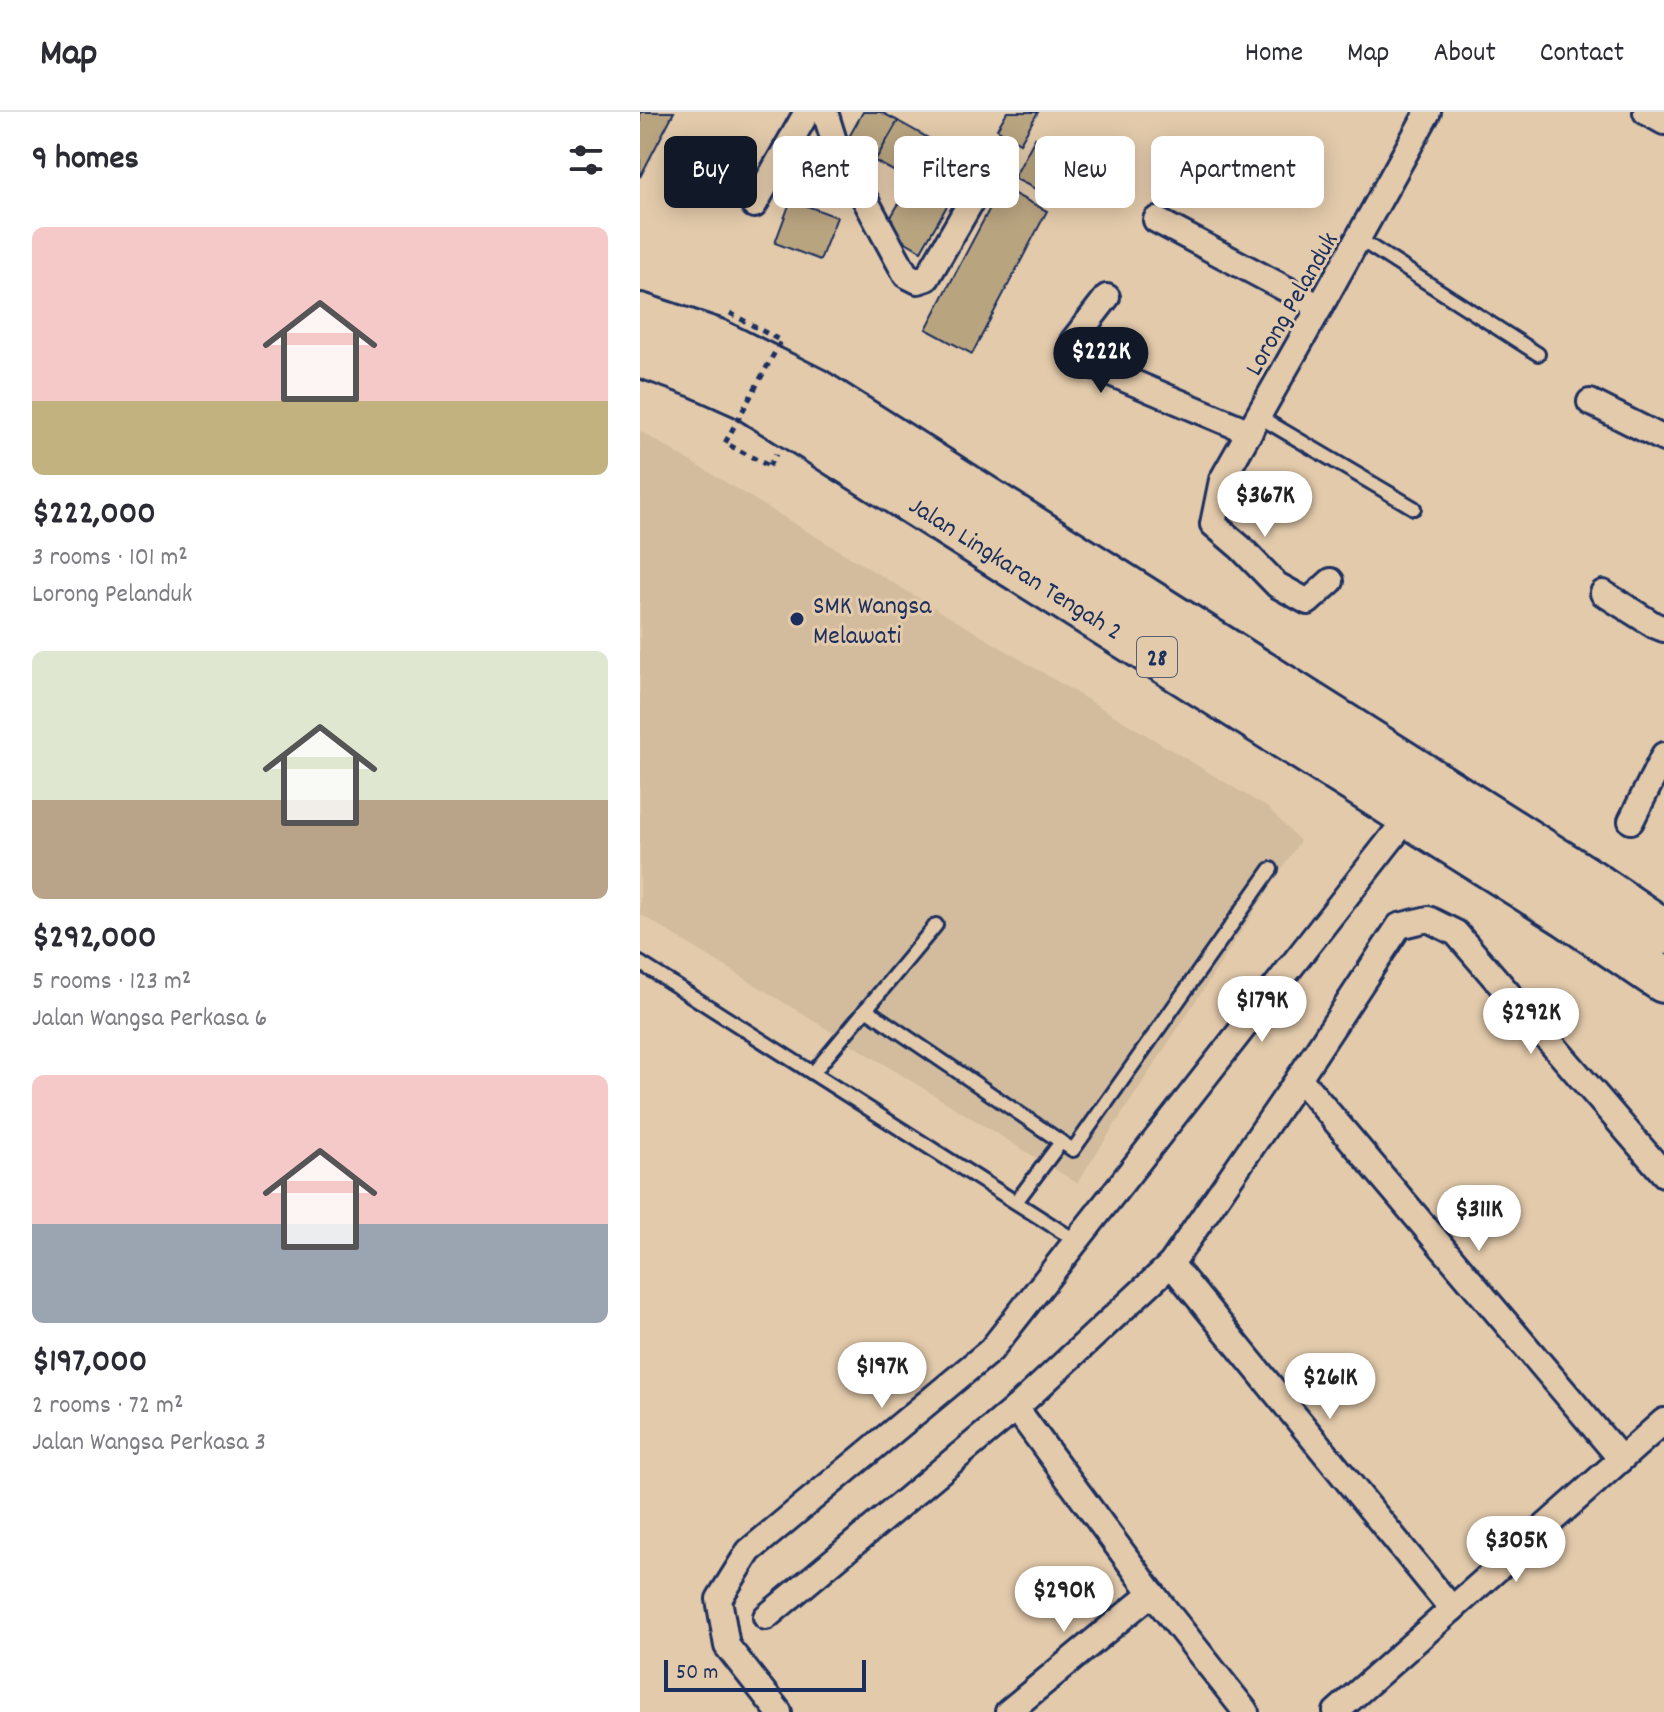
<!DOCTYPE html>
<html lang="en">
<head>
<meta charset="utf-8">
<style>
	body { margin:0; font-family:Dekko,sans-serif; background:#f2f2f3; color:#2b2b33; height:100vh; display:flex; flex-direction:column; font-size:30px; white-space:nowrap }
	* { box-sizing:border-box; margin:0 }
	p { font-size:26px; color:#7c7c81 }
	.icon { flex:none; width:44px; height:44px; fill:none; stroke:currentColor; stroke-width:2; stroke-linecap:round; stroke-linejoin:round }
	.map { position:relative; flex:1; overflow:hidden }
	.panel { display:flex; flex-direction:column; background:#fff; width:640px }
	.panel>* { flex:none }
	.banner { position:absolute; left:24px; top:24px; width:760px; height:72px; display:flex; gap:16px }
	.scale { position:absolute; left:24px; bottom:20px; width:202px; box-sizing:border-box; padding-left:8px; border:4px solid #1b2f5e; border-top:0; font-size:22px; line-height:28px; white-space:nowrap; color:#1b2f5e; -webkit-text-stroke:6px #e3caab; paint-order:stroke }
	.price { position:absolute; translate:-50% -68px; padding:0 18px; border-radius:28px; background:#fff; color:#222; font-size:26px; line-height:52px; filter:drop-shadow(0 2px 4px #0008) }
	.price::after { content:''; position:absolute; left:50%; top:48px; width:24px; height:18px; margin-left:-12px; background:inherit; clip-path:polygon(0 0,100% 0,50% 100%) }
	.price.selected { background:#111827; color:#fff }
	ul { padding:0; list-style:none }
	li { display:grid; align-content:center; gap:16px; height:424px; padding:0 32px }
	li span { display:grid; place-items:center; height:248px; border-radius:12px; color:#555 }
	li>.icon { margin-inline-start:auto }
	span .icon { width:144px; height:144px; fill:#fffc; stroke-width:1 }
	li b { font-size:34px }
	h2 { display:flex; justify-content:space-between; align-items:center; height:96px; padding:0 32px; font-size:34px }
	.pill { padding:0 28px; border-radius:12px; background:#fff; box-shadow:0 4px 20px #0003; font-size:28px; line-height:72px }
	.pill.selected { background:#111827; color:#fff }
	header { display:flex; align-items:center; gap:48px; box-sizing:border-box; height:112px; padding:0 40px; background:#fff; border-bottom:2px solid #e1e1e2 }
	header strong { font-size:38px }
	nav { display:flex; gap:44px; margin-inline-start:auto; font-size:28px }
	main { display:flex; flex:1; min-height:0 }
	.map>svg:first-child { display:block }
	.built { fill:#d2bc9d }
	.building { fill:#b9a480; stroke:#1b2f5e; stroke-width:2 }
	.lines { fill:none; stroke-linecap:round; stroke-linejoin:round }
	.lane-casing { stroke:#1b2f5e; stroke-width:18 }
	.street-casing { stroke:#1b2f5e; stroke-width:30 }
	.highway-casing { stroke:#1b2f5e; stroke-width:50 }
	.path { stroke:#1b2f5e; stroke-width:5; stroke-dasharray:6 6; stroke-linecap:butt }
	.lane { stroke:#e3caab; stroke-width:12 }
	.street { stroke:#e3caab; stroke-width:24 }
	.highway { stroke:#e3caab; stroke-width:44 }
	.path-bridge { stroke:#1b2f5e; stroke-width:5; stroke-dasharray:6 6; stroke-linecap:butt }
	.poi-dot { fill:#1b2f5e; stroke:#e3caab; stroke-width:3 }
	.labels { text-anchor:middle; stroke-width:6; stroke-linejoin:round; paint-order:stroke }
	.shield { fill:#e3caab; stroke:#575e75; stroke-width:2 }
	.shield-label { font-size:24px; font-weight:bold; fill:#1b2f5e }
	.street-label { font-size:26px; fill:#1b2f5e; stroke:#e3caab }
	.poi-label { font-size:26px; fill:#1b2f5e; stroke:#e3caab; text-anchor:start }
</style>
</head>
<body>
<header>
<strong>Map</strong>
<nav><a>Home</a><a>Map</a><a>About</a><a>Contact</a></nav>
</header>
<main>
<section class="panel">
<h2>9 homes<svg class="icon" aria-label="filters" viewBox="0 0 24 24"><path d="M4 7h16M4 17h16"/><circle cx="9" cy="7" r="2"/><circle cx="15" cy="17" r="2"/></svg></h2>
<ul>
<li><span style="background:linear-gradient(#f6c9c9 70%,#c2b280 0)"><svg class="icon" aria-label="home" viewBox="0 0 24 24"><path d="M3 11l9-7 9 7M6 9v11h12V9"/></svg></span><div><b>$222,000</b><p>3 rooms · 101 m²</p><p>Lorong Pelanduk</p></div></li>
<li><span style="background:linear-gradient(#dfe7d0 60%,#b9a48a 0)"><svg class="icon" aria-label="home" viewBox="0 0 24 24"><path d="M3 11l9-7 9 7M6 9v11h12V9"/></svg></span><div><b>$292,000</b><p>5 rooms · 123 m²</p><p>Jalan Wangsa Perkasa 6</p></div></li>
<li><span style="background:linear-gradient(#f6c9c9 60%,#9aa5b1 0)"><svg class="icon" aria-label="home" viewBox="0 0 24 24"><path d="M3 11l9-7 9 7M6 9v11h12V9"/></svg></span><div><b>$197,000</b><p>2 rooms · 72 m²</p><p>Jalan Wangsa Perkasa 3</p></div></li>
</ul>
</section>
<div class="map">
<svg width="1024" height="1600" viewBox="0 0 1024 1600">
	<rect width="100%" height="100%" fill="#e3caab"/>
	<filter id="ink" filterUnits="userSpaceOnUse"><feTurbulence type="fractalNoise" baseFrequency=".0125" numOctaves="2"/><feDisplacementMap in="SourceGraphic" scale="16" xChannelSelector="R" yChannelSelector="G"/><feConvolveMatrix kernelMatrix="1 2 1 2 8 2 1 2 1" color-interpolation-filters="sRGB"/></filter>
	<g filter="url(#ink)">
		<path class="built" d="M0 319 628 696 660 729 437 1071 0 802Z"/>
		<g class="building">
			<path d="M0 0H34L0 65Z"/>
			<path d="M223 0H241L258 9 235 49 205 32Z"/>
			<path d="M367 0H398L380 31 357 17Z"/>
			<path d="M258 9 288 26 266 66 235 49Z"/>
			<path d="M395 26 430 44 409 84 374 66Z"/>
			<path d="M294 31 331 52 281 139 244 117Z"/>
			<path d="M361 75 407 99 332 242 286 217Z"/>
			<path d="M151 88 197 105 180 148 135 131Z"/>
		</g>
		<g class="lines">
			<g class="lane-casing">
				<g id="lane">
					<path d="M719 127 898 242"/>
					<path d="M618 304 774 396"/>
					<path d="M0 851 438 1130"/>
					<path d="M226 897 433 1038 631 757"/>
					<path d="M173 961 296 813"/>
					<path d="M376 1090 421 1030"/>
				</g>
			</g>
			<g class="street-casing">
				<g id="street">
					<path d="M185 0 195 32 266 163 278 169 287 166 350 57"/>
					<path d="M1006 0 1024 10"/>
					<path d="M114 93 167 0"/>
					<path d="M516 108 680 195"/>
					<path d="M467 185 433 229 442 249 610 320"/>
					<path d="M950 290 1024 327"/>
					<path d="M691 469 668 490 637 473 601 436 573 412 582 368 680 195 788 0"/>
					<path d="M963 481 1014 513 1024 517"/>
					<path d="M991 709 1024 643"/>
					<path d="M659 966 981 1347"/>
					<path d="M531 1152 812 1497"/>
					<path d="M376 1296 512 1481 606 1600"/>
					<path d="M126 1505 376 1296 531 1152 659 966 759 814 788 807 816 821 1024 1062"/>
					<path d="M139 1600 87 1534 79 1487 109 1439 351 1238 769 704"/>
					<path d="M368 1600 512 1481"/>
					<path d="M696 1600 1024 1309"/>
				</g>
			</g>
			<g class="highway-casing">
				<g id="highway">
					<path d="M0 204 75 229 175 279 947 768 1024 820"/>
					<path id="s1" d="M0 242 58 263 105 284 928 803 1024 868"/>
				</g>
			</g>
			<path class="path" d="M129 354 136 342"/>
			<use href="#lane" class="lane"/>
			<use href="#street" class="street"/>
			<use href="#highway" class="highway"/>
			<path class="path-bridge" d="M90 201 141 229 85 331 129 354"/>
		</g>
	</g>
	<circle class="poi-dot" cx="157" cy="507" r="8"/>
	<g class="labels">
		<rect class="shield" x="497" y="525" width="40" height="40" rx="6"/>
		<g class="shield-label">
			<text x="517" y="553">28</text>
		</g>
		<g class="street-label">
			<text transform="translate(650 191) rotate(-60)" y="9">Lorong Pelanduk</text>
			<text dy="9" stroke="none"><textPath href="#s1" startOffset="434">Jalan Lingkaran Tengah 2</textPath></text>
		</g>
		<g class="poi-label">
			<text x="173" y="501">SMK Wangsa<tspan x="173" dy="30">Melawati</tspan></text>
		</g>
	</g>
</svg>
<div class="scale">50 m</div>
<b class="price selected" style="left:461px;top:283px">$222K</b>
<b class="price" style="left:625px;top:427px">$367K</b>
<b class="price" style="left:622px;top:932px">$179K</b>
<b class="price" style="left:891px;top:944px">$292K</b>
<b class="price" style="left:839px;top:1141px">$311K</b>
<b class="price" style="left:242px;top:1298px">$197K</b>
<b class="price" style="left:690px;top:1309px">$261K</b>
<b class="price" style="left:876px;top:1472px">$305K</b>
<b class="price" style="left:424px;top:1522px">$290K</b>
<div class="banner">
<a class="pill selected">Buy</a>
<a class="pill">Rent</a>
<a class="pill">Filters</a>
<a class="pill">New</a>
<a class="pill">Apartment</a>
</div>
</div>
</main>
</body>
</html>
